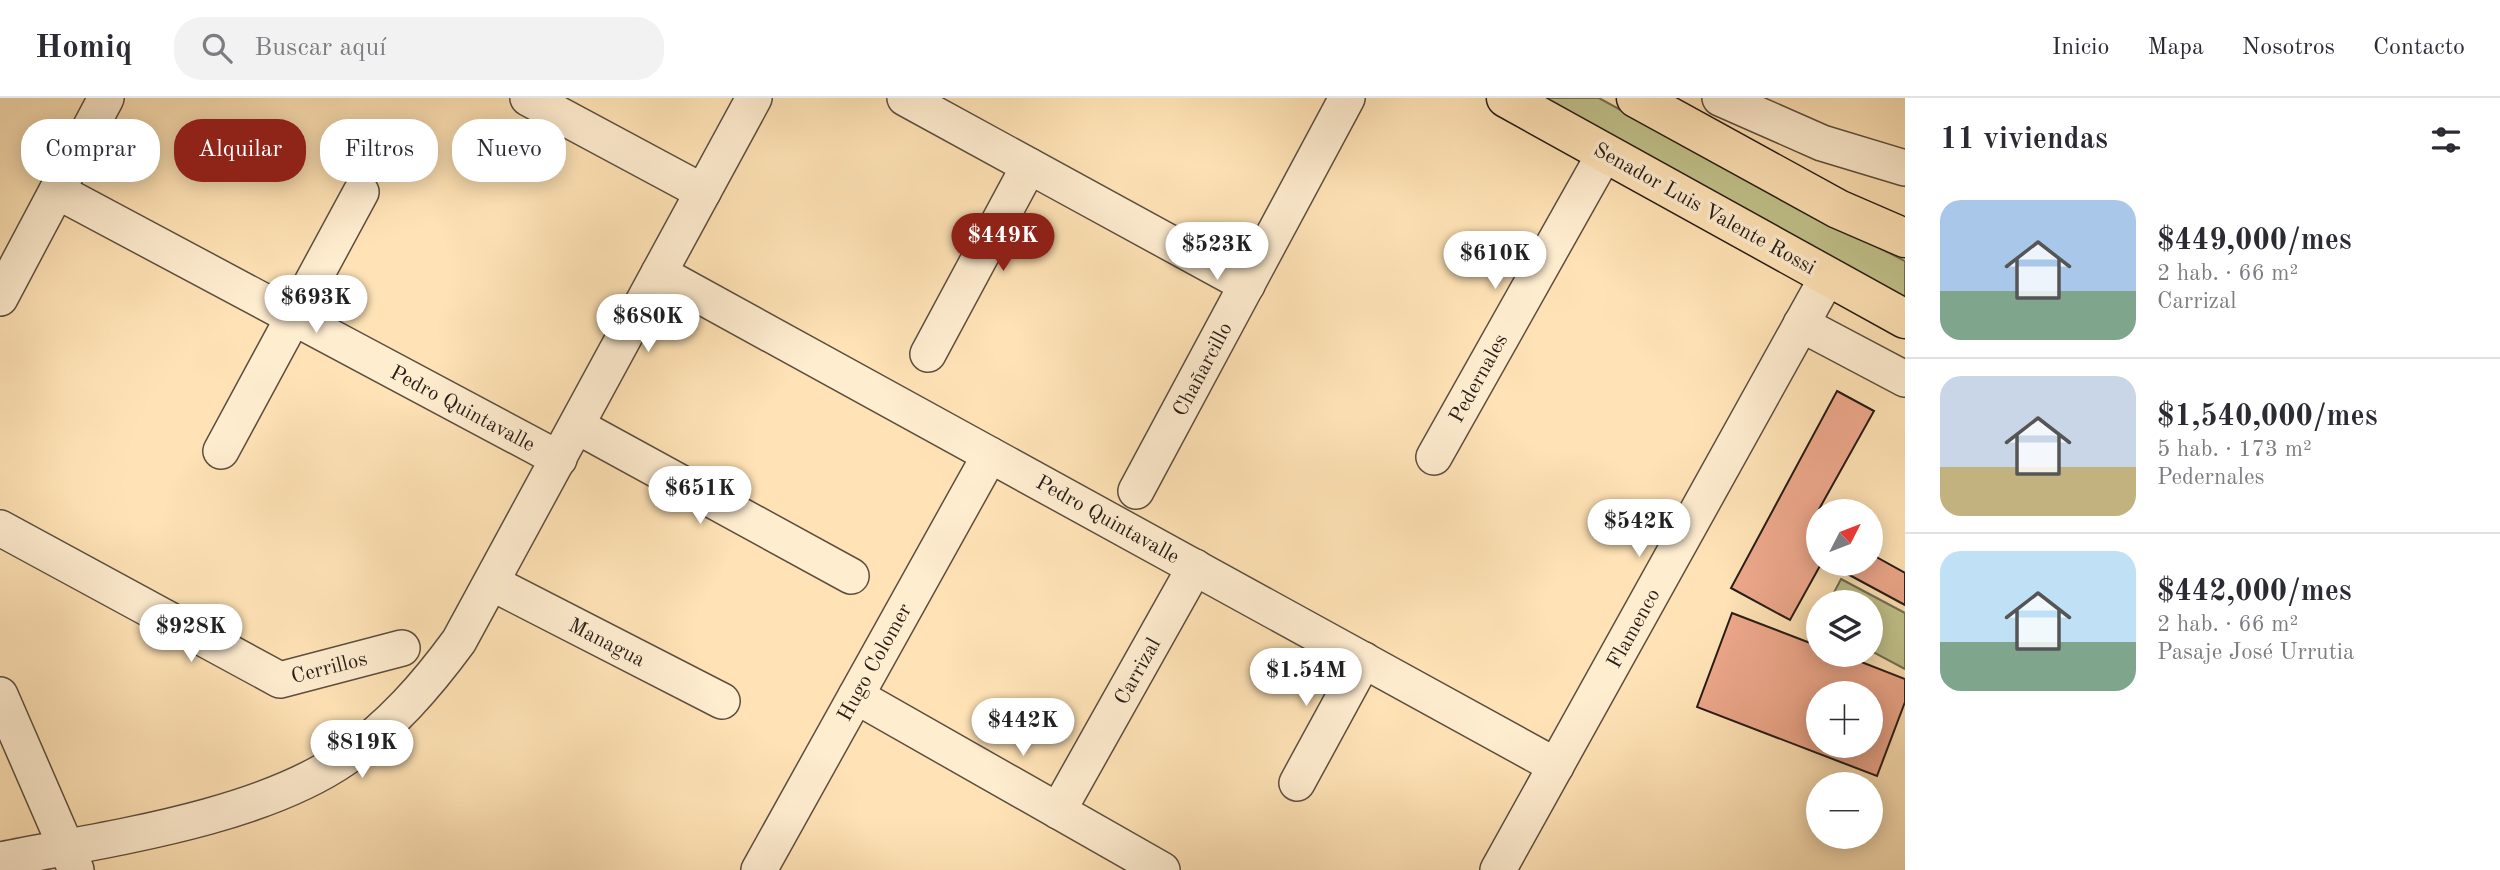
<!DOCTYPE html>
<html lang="es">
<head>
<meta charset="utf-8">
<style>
	body { margin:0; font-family:"Old Standard TT",serif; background:#f2f2f3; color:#2b2b33; height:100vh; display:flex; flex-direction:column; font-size:26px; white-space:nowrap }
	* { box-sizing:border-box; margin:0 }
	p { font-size:23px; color:#7c7c81 }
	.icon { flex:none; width:38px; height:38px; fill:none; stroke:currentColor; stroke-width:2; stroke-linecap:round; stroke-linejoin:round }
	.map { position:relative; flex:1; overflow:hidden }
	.sheet { display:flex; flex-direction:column; background:#fff; width:595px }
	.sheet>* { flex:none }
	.top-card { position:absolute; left:21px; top:21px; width:665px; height:63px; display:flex; gap:14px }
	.needle { width:46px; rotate:48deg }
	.tools { position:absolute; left:1806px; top:401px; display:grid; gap:14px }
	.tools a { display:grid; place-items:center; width:77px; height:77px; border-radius:50%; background:#fff; box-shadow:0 4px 18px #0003; font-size:35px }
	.price { position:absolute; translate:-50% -60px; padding:0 16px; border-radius:24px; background:#fff; color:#222; font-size:23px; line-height:46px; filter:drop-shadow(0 2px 4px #0008) }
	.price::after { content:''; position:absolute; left:50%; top:42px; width:21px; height:16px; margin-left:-10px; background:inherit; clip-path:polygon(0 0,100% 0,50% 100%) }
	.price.current { background:#8f2418; color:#fff }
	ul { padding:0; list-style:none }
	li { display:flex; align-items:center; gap:21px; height:175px; padding:0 35px }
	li+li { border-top:2px solid #e1e1e2 }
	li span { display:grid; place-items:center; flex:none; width:196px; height:140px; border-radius:21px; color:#555 }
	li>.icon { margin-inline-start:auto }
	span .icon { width:84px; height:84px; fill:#fffc; stroke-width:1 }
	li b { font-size:30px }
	h2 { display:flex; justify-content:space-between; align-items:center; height:84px; padding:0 35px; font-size:30px }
	.chip { padding:0 24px; border-radius:28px; background:#fff; box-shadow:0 4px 18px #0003; font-size:24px; line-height:63px }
	.chip.current { background:#8f2418; color:#fff }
	header { display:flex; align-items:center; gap:42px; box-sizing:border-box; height:98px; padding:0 35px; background:#fff; border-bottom:2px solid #e1e1e2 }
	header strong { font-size:33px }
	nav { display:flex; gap:38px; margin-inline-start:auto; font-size:24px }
	.search { width:490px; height:63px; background:#f2f2f3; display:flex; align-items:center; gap:18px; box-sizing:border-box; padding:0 24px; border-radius:28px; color:#7c7c81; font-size:26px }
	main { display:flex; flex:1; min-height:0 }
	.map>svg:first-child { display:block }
	.green { fill:#c2c38d; stroke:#747052; stroke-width:2 }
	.building { fill:#eea88c; stroke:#271c17; stroke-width:2; fill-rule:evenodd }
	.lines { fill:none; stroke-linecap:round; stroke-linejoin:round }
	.minor-casing { stroke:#5d4e3f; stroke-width:38 }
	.major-casing { stroke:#271c17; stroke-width:41 }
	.minor { stroke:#ffedd0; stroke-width:35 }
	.major { stroke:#ffe3b6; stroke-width:38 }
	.labels { text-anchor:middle; stroke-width:7; stroke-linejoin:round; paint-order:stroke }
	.street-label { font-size:21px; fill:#271c17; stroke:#ffedd0 }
</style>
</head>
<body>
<header>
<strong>Homiq</strong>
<div class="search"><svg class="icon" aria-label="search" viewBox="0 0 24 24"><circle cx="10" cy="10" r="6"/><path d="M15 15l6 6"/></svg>Buscar aquí</div>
<nav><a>Inicio</a><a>Mapa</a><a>Nosotros</a><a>Contacto</a></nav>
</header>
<main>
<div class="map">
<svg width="1905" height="772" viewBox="0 0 1905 772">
	<rect width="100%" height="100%" fill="#ffe3b6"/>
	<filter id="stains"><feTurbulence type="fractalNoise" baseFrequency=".00286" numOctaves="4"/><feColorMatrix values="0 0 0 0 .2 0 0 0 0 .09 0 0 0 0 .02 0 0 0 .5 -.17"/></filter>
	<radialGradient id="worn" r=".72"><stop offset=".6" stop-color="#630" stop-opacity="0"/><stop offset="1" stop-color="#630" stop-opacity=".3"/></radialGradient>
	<g class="green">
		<path d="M1535 0H1599L1772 95 1905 163V202Z"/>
		<path d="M1841 481 1905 515V571L1871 553V504H1829Z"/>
	</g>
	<g class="building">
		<path d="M1837 293 1874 313 1818 413 1814 425 1818 428V466H1821L1790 522 1731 490Z"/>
		<path d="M1871 456 1905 475V507L1829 466H1871Z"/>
		<path d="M1732 515 1818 548V556H1841L1905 581V604L1877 678 1697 609ZM1818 595H1871V648H1818Z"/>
	</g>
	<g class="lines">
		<g class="minor-casing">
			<g id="minor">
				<path d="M528 0 703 94"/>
				<path d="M905 0 1247 187"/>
				<path d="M1720 0 1822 45 1905 70"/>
				<path d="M57 93 559 361"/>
				<path d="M659 175 1556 668"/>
				<path d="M0 200 106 0"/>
				<path d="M1801 226 1905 281"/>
				<path d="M928 256 1029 68"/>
				<path d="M577 328 851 478"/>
				<path d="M221 353 361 94"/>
				<path d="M1434 359 1605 55"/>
				<path d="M1136 393 1347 0"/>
				<path d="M0 430 280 582 402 550"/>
				<path d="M492 485 722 603"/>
				<path d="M0 597 76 772"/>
				<path d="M856 598 1162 772"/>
				<path d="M1297 685 1364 562"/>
				<path d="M1058 713 1195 469"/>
				<path d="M0 762C105 741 257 721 345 660 391 628 426 588 459 543L754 0"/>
				<path d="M759 772 990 357"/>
				<path d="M1498 772 1828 178"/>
			</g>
		</g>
		<g class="major-casing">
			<g id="major">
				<path d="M1506 0 1905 221"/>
				<path d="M1636 0 1838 111 1905 140"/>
			</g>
		</g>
		<use href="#minor" class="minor"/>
		<use href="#major" class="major"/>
	</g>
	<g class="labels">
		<g class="street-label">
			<text transform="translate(1705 110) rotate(29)" y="7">Senador Luis Valente Rossi</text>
			<text transform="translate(1202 271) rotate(-62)" y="7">Chañarcillo</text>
			<text transform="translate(1478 280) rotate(-61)" y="7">Pedernales</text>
			<text transform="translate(463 310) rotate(28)" y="7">Pedro Quintavalle</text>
			<text transform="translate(1108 421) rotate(29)" y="7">Pedro Quintavalle</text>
			<text transform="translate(1633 530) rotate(-61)" y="7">Flamenco</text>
			<text transform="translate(607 544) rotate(27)" y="7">Managua</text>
			<text transform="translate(874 564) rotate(-61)" y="7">Hugo Colomer</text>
			<text transform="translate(329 569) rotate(-14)" y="7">Cerrillos</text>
			<text transform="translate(1137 573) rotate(-61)" y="7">Carrizal</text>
		</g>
	</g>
	<rect width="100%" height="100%" filter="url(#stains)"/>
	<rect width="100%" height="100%" fill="url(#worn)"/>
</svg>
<div class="tools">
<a><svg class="needle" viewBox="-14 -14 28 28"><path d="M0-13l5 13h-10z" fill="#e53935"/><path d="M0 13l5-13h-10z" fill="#7c7c81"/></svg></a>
<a><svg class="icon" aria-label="layers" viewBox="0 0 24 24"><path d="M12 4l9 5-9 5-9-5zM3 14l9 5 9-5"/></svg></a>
<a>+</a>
<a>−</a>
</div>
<b class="price current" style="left:1003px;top:175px">$449K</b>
<b class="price" style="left:1217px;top:184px">$523K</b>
<b class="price" style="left:1495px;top:193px">$610K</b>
<b class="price" style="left:316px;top:237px">$693K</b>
<b class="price" style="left:648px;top:256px">$680K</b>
<b class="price" style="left:700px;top:428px">$651K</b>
<b class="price" style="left:1639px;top:461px">$542K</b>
<b class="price" style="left:191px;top:566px">$928K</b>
<b class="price" style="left:1306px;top:610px">$1.54M</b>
<b class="price" style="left:1023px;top:660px">$442K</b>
<b class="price" style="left:362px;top:682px">$819K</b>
<div class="top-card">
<a class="chip">Comprar</a>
<a class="chip current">Alquilar</a>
<a class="chip">Filtros</a>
<a class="chip">Nuevo</a>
</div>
</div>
<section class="sheet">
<h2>11 viviendas<svg class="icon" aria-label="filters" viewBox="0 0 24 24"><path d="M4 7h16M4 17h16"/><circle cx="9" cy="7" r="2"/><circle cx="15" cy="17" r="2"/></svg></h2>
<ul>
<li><span style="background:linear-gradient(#a9c7e8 65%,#7fa58c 0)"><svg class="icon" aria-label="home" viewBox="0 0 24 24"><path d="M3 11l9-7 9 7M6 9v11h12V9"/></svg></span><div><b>$449,000/mes</b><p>2 hab. · 66 m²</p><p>Carrizal</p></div></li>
<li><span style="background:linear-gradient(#c9d6e8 65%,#c2b280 0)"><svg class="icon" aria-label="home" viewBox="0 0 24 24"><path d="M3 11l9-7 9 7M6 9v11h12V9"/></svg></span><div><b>$1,540,000/mes</b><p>5 hab. · 173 m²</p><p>Pedernales</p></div></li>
<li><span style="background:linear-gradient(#bfe0f5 65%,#7fa58c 0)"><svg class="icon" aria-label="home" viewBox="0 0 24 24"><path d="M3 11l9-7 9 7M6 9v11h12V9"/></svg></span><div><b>$442,000/mes</b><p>2 hab. · 66 m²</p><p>Pasaje José Urrutia</p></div></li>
</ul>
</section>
</main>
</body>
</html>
